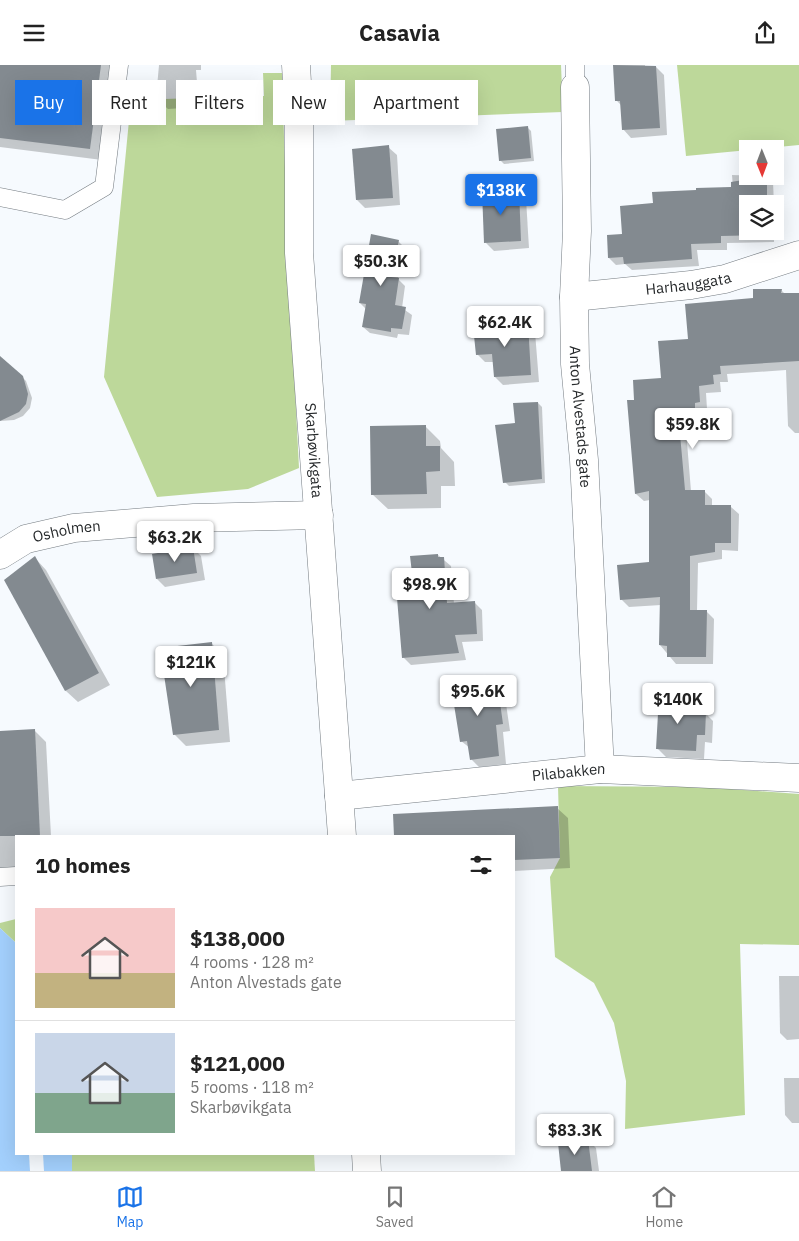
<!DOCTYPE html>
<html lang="en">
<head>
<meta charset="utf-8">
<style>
	body { margin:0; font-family:"IBM Plex Sans",sans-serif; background:#f6f6f6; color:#222; height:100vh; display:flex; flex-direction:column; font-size:19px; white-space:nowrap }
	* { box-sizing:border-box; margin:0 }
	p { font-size:16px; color:#767676 }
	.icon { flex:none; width:28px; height:28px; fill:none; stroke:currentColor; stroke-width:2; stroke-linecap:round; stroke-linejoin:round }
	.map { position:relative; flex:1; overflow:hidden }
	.panel { position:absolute; left:15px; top:770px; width:500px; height:320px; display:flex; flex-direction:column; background:#fff; border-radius:0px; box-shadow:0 5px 20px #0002 }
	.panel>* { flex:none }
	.guide { position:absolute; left:15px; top:15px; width:500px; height:45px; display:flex; gap:10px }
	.needle { width:32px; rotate:179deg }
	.controls { position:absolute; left:739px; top:75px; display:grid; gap:10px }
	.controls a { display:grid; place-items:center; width:45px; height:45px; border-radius:0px; background:#fff; box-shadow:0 5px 20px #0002; font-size:25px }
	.price { position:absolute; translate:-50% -42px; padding:0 11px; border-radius:5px; background:#fff; color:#222; font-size:16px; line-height:32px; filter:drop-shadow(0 1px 2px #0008) }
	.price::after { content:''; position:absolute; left:50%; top:30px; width:15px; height:11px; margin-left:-8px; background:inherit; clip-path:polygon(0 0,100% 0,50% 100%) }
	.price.selected { background:#1a73e8; color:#fff }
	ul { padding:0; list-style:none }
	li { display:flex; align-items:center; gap:15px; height:125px; padding:0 20px }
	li+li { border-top:1px solid #e0e0e0 }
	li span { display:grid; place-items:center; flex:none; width:140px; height:100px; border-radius:0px; color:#555 }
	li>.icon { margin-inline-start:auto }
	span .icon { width:60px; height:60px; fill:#fffc; stroke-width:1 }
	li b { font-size:21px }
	h2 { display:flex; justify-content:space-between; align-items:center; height:60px; padding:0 20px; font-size:21px }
	.tag { padding:0 18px; border-radius:0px; background:#fff; box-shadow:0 5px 20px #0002; font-size:18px; line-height:45px }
	.tag.selected { background:#1a73e8; color:#fff }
	header { display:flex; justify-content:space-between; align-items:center; height:65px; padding:0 20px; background:#fff; font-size:22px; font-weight:700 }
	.dock { display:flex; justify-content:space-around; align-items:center; height:70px; border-top:1px solid #e0e0e0; background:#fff; font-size:14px; color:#767676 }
	.dock a { display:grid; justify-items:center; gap:2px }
	.dock .selected { color:#1a73e8 }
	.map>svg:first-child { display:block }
	.green { fill:#bdd89a }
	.water { fill:#a3d0fd }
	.pier { fill:#f6fafe }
	.shadow { fill:#0003 }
	.building { fill:#838a90 }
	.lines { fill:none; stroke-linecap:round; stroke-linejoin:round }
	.service-casing { stroke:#747b81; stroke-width:19 }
	.minor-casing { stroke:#747b81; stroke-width:29 }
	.secondary-casing { stroke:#747b81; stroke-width:29 }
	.service { stroke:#fff; stroke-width:18 }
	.minor { stroke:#fff; stroke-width:28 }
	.secondary { stroke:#fff; stroke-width:28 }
	.labels { text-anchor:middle; stroke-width:4; stroke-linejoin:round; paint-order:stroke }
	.street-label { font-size:15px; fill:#26292b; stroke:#fff }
</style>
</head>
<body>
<header><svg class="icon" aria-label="menu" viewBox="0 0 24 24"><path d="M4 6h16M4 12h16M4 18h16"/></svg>Casavia<svg class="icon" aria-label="share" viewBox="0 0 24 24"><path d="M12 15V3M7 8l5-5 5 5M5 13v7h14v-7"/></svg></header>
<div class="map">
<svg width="799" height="1106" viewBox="0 0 799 1106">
	<rect width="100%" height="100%" fill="#f6fafe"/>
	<g class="green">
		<path d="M331 0H561L563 47 330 56Z"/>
		<path d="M677 0H799V80L686 91Z"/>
		<path d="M263 8H282L287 167 299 403 248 424 157 432 104 312 131 35 264 31Z"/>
		<path d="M558 721 702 722 799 729V880L740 879 745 1050 625 1064 626 1016 614 958 594 918 555 892 550 812 560 793Z"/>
		<path d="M16 854V878L0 863V858Z"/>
		<path d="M72 1089H314L315 1106H72Z"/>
	</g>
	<path class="water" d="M0 863 16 878V1089H72V1106H0Z"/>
	<path class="pier" d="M29 1089H43L44 1106H30Z"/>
	<g class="shadow">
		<path d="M0 0H114L102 95 0 82Z"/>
		<path d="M159 0H201V5H196L199 42 168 44 156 33Z"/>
		<path d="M615 0H645V3L656 2 664 10 667 70 631 73 623 64 622 41 617 36Z"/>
		<path d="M527 62 531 66 534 96 504 99 500 95Z"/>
		<path d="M388 82 397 90 400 140 365 143 357 135Z"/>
		<path d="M732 110 768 111 773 117 774 139H748V166H774V177L727 178V185H697L699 201 632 205 625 199 616 200 609 193 623 170 655 139 733 123Z"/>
		<path d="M518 126 526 134 529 183 494 186 486 178Z"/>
		<path d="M398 176 405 183 398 214 405 221 402 243 412 250 409 270 398 269 397 273 370 268 363 262 366 244 360 238Z"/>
		<path d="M781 225 785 229H799V368H795L788 361 786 305 727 309 728 317H720L721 327 706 328 707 344 702 345V364L686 365 691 426H704L712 434V442H731L739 449 738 486 722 485V494L698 498 697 546H706L714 554 713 599H676L660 580 661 540 629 542 621 534 650 499V435L644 436 636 429 629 336H636L663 314 689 275 755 234Z"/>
		<path d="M527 259 535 267 539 317 503 320 495 312 494 297H485L477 289Z"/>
		<path d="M0 303 15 305 26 316 32 333 30 343 23 351 14 355 0 356Z"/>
		<path d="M538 338 542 342 545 418 509 421 505 417Z"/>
		<path d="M425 361 440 376 441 383 454 397 455 421H441V443L388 444 372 429Z"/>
		<path d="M193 483 201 491 205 515 165 522 157 514Z"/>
		<path d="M438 490 451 501 454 539 475 538 482 545 483 576 462 577 466 595 411 600 403 592 413 509Z"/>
		<path d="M35 493 46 505 110 620 78 637 66 626 6 516Z"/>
		<path d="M211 578 223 590 230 677 186 681 174 669Z"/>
		<path d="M496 618 504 625 510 666 503 667 506 699 479 702 472 695 470 683 461 676 488 619Z"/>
		<path d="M683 634 691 642V647L705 648 713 656 712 678 705 677 704 694 666 692 658 684Z"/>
		<path d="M34 665 46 677 51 771H16V811L0 812V667Z"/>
		<path d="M557 743 568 753 570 803 514 806V771H395L394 750Z"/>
		<path d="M779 911H799V974L787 975 780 968Z"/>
		<path d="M784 1013H799V1058H792L785 1050Z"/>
		<path d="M588 1075 596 1083 599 1106H562Z"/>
	</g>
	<g class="building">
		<path d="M0 0H101L90 84 0 73Z"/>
		<path d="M613 0 656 1 660 63 622 65 620 36H615Z"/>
		<path d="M528 61 531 93 499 96 496 64Z"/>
		<path d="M389 80 393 133 356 135 352 84Z"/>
		<path d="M767 111V139H748V166H768V170L721 171V178L691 179 692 194 624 199 623 192 608 193 607 170 622 169 620 141 653 138 652 127 696 125V123L731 122V117Z"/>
		<path d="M519 125 521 176 484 178 482 126Z"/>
		<path d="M371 169 399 175 391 212 399 213 395 240 406 242 402 264 391 263V267L362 262 366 239 359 238Z"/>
		<path d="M753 224H782L781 228H799V296L720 301 721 309 713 310 714 319 699 321 700 337 695 338V357L679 358 685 425H705V440H731V478H715V487L690 491V545H707L706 592H667V581L659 580 660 532 620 535 617 500 649 497V426L635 429 627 335H634L633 315 661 313 658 276 688 274 685 239 753 233Z"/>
		<path d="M528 258 531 310 494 312 492 289 476 290 473 261Z"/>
		<path d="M0 291 23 311 28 329 26 339 19 347 0 356Z"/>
		<path d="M538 337 542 414 503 418 495 360 515 358 513 338Z"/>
		<path d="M426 360V381H440V406L426 407 427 429 371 430 370 361Z"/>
		<path d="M193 482 197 508 156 514 152 489Z"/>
		<path d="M438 489V492H444L447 538 475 536 477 569 455 570 459 588 402 593 395 509 412 508 410 491Z"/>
		<path d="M35 491 99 608 65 626 4 515Z"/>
		<path d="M212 577 219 665 173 670 160 583Z"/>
		<path d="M487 615V617L497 616 503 659 496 660 499 691 470 695 467 676 460 677 451 621Z"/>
		<path d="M659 631 684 632 683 646 706 647 705 670H697L696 686 656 684Z"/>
		<path d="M35 664 40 771H0V666Z"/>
		<path d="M558 741 560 793 514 795V771H394L393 749Z"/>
		<path d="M588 1074 592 1106H561L558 1078Z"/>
	</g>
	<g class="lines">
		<g class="service-casing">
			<g id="service">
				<path d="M575 0V22"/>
				<path d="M0 132 65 145 104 122 119 0"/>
				<path d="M0 812 16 811"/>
			</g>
		</g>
		<g class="minor-casing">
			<g id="minor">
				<path id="s1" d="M575 22 577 166 574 232 575 299 584 395 600 704"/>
				<path id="s2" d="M574 232 691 220 725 214 799 190"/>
				<path id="s3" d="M0 490 26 474 74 463 194 453 319 450"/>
				<path id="s4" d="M339 731 600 704 799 713"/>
			</g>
		</g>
		<g class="secondary-casing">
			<g id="secondary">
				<path id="s5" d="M296 0 299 52V188L342 771"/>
				<path d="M366 1089 367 1106"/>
			</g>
		</g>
		<use href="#service" class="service"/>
		<use href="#minor" class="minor"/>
		<use href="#secondary" class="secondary"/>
	</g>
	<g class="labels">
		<g class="street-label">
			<text dy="5" stroke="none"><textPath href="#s2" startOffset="115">Harhauggata</textPath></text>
			<text dy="5" stroke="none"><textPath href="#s1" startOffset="330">Anton Alvestads gate</textPath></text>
			<text dy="5" stroke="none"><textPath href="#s5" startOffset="386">Skarbøvikgata</textPath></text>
			<text dy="5" stroke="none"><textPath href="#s3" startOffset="72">Osholmen</textPath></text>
			<text dy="5" stroke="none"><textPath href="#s4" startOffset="231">Pilabakken</textPath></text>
		</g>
	</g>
</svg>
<div class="controls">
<a><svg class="needle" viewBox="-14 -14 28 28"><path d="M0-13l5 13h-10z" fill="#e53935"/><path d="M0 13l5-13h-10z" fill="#767676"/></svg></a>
<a><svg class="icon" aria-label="layers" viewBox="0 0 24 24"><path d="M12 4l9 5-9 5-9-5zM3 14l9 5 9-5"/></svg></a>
</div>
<b class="price selected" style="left:501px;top:151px">$138K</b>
<b class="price" style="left:381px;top:222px">$50.3K</b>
<b class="price" style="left:505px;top:283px">$62.4K</b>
<b class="price" style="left:693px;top:385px">$59.8K</b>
<b class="price" style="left:175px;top:498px">$63.2K</b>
<b class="price" style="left:430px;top:545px">$98.9K</b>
<b class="price" style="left:191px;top:623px">$121K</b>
<b class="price" style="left:478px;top:652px">$95.6K</b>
<b class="price" style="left:678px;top:660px">$140K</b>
<b class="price" style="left:575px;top:1091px">$83.3K</b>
<div class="guide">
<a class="tag selected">Buy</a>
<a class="tag">Rent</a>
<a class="tag">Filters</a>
<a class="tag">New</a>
<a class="tag">Apartment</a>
</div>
<section class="panel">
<h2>10 homes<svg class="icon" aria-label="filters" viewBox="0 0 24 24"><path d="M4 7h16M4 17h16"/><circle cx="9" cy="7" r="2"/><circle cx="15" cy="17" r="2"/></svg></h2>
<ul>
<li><span style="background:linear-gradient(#f6c9c9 65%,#c2b280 0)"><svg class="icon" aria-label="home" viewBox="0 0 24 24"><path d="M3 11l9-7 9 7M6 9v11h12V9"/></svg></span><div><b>$138,000</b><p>4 rooms · 128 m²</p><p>Anton Alvestads gate</p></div></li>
<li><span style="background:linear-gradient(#c9d6e8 60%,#7fa58c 0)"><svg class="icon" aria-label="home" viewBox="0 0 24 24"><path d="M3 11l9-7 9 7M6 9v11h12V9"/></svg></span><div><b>$121,000</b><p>5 rooms · 118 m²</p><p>Skarbøvikgata</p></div></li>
</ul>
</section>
</div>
<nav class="dock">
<a class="selected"><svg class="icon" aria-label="map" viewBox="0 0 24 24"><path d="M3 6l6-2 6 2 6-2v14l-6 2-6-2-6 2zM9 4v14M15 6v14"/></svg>Map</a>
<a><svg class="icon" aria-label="saved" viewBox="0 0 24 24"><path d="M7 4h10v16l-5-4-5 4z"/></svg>Saved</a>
<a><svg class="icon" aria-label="home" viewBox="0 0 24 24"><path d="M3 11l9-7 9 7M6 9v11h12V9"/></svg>Home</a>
</nav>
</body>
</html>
